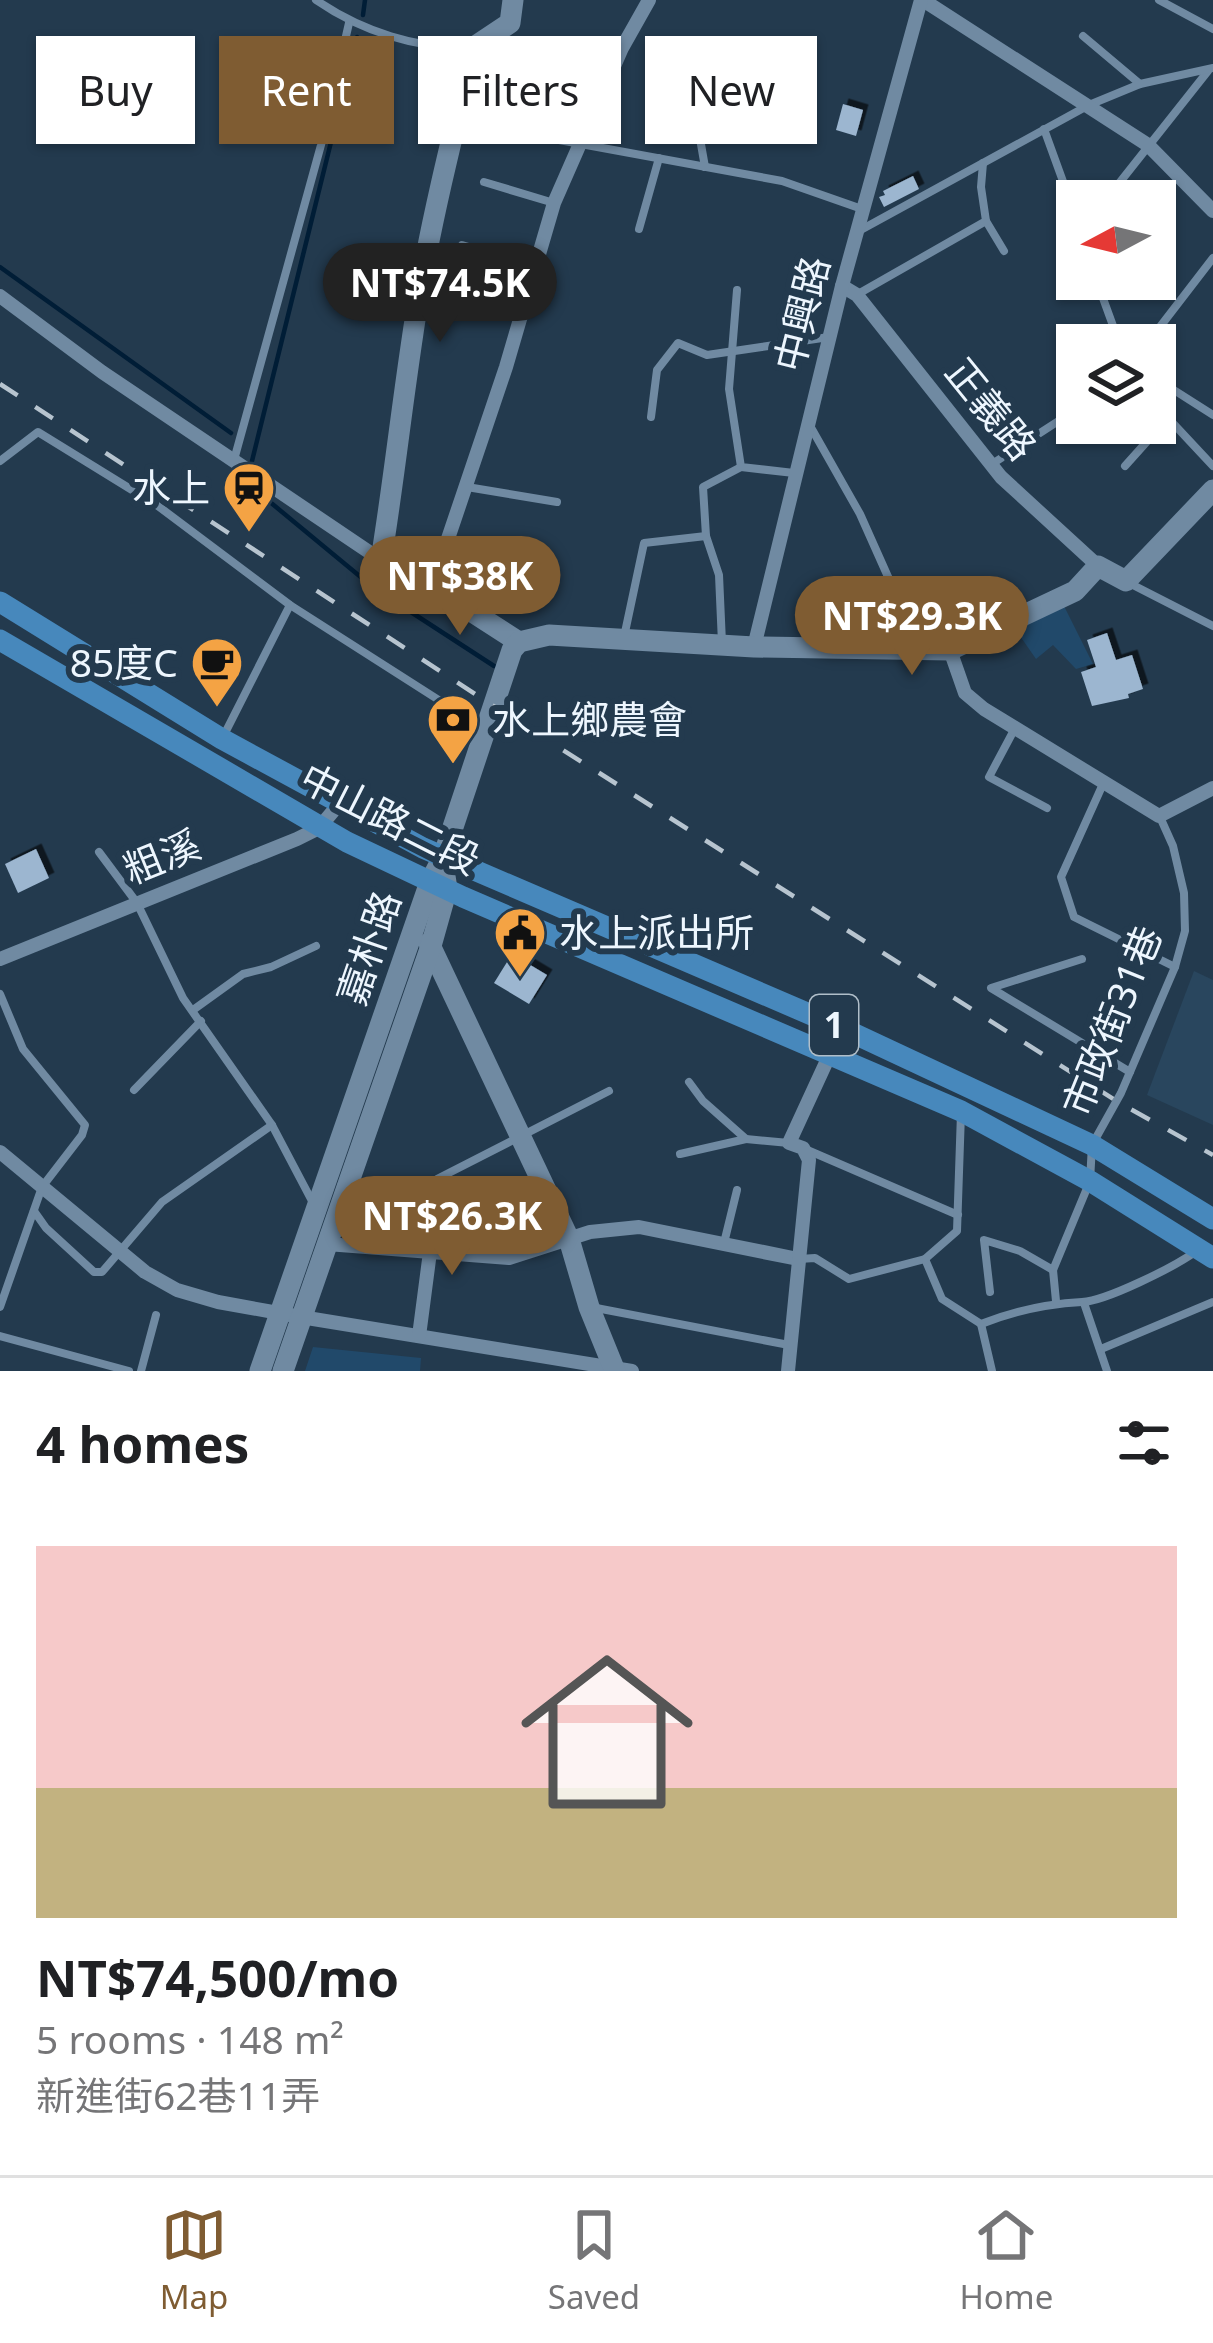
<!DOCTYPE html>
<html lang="en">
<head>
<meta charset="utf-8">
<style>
	body { margin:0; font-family:"Noto Sans","Noto Sans TC",sans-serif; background:#f2f2f2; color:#202124; height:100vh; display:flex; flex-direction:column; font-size:45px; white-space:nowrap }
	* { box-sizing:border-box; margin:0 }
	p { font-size:39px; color:#757577 }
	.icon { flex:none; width:66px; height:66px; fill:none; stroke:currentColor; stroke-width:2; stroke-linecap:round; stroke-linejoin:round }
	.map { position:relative; height:1371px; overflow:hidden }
	.panel { display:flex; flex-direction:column; background:#fff; flex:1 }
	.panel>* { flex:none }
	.guide { position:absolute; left:36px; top:36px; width:1143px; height:108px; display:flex; gap:24px }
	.needle { width:78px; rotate:263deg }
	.controls { position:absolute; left:1056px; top:180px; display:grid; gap:24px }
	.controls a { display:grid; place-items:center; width:120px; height:120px; border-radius:0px; background:#fff; box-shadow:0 3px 9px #0004; font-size:60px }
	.price { position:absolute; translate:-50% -102px; padding:0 27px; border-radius:42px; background:#7f5c32; color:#fff; font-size:39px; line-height:78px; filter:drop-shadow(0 3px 6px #0008) }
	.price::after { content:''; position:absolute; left:50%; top:72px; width:36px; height:27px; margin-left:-18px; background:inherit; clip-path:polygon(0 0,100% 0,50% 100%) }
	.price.selected { background:#222; color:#fff }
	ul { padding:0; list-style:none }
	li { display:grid; align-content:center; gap:24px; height:636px; padding:0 36px }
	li+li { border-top:3px solid #e0e0e0 }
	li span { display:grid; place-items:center; height:372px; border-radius:0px; color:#555 }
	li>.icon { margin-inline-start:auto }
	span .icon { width:216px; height:216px; fill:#fffc; stroke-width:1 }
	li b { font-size:51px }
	h2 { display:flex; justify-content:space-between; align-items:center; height:144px; padding:0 36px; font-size:51px }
	.tag { padding:0 42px; border-radius:0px; background:#fff; box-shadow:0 3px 9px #0004; font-size:42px; line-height:108px }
	.tag.selected { background:#7f5c32; color:#fff }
	.tab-bar { display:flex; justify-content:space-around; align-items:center; height:168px; border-top:3px solid #e0e0e0; background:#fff; font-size:33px; color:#757577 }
	.tab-bar a { display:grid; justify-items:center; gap:6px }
	.tab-bar .selected { color:#7f5c32 }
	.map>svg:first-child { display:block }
	.built { fill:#29465e }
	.green { fill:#21496a }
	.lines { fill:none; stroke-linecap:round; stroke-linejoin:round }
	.stream { stroke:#001d36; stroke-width:4.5 }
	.building { fill:#9cb6d0; filter:url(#shadow) }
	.lane { stroke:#708aa2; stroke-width:8 }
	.street { stroke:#708aa2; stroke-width:14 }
	.secondary { stroke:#708aa2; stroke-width:21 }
	.primary { stroke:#4788bc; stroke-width:21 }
	.rail { stroke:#b7c4cf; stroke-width:4.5; stroke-dasharray:21 21; stroke-linecap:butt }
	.labels { text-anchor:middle; stroke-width:12; stroke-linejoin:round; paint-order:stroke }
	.shield { fill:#233a4e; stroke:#b0bec9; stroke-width:3 }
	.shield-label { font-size:36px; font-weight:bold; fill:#edf6fe }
	.street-label { font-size:39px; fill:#edf6fe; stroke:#233a4e }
	.poi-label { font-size:39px; fill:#edf6fe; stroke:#233a4e; text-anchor:end }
</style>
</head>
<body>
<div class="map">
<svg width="1213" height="1371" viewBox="0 0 1213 1371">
	<defs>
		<filter id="shadow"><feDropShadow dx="5.5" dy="-5.5" stdDeviation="0" flood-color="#0009"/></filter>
	</defs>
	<rect width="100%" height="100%" fill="#233a4e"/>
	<path class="built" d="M1194 971 1213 980V1125L1147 1095Z"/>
	<g class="green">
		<path d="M1062 602 1093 664 1076 669 1053 645 1036 659 1011 623Z"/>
		<path d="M313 1347 421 1358 420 1371H305Z"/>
	</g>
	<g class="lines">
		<g class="stream">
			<path d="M363 15 365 0"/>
			<path d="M0 267 231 433"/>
			<path d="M252 461 357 37"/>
			<path d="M247 483 374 588 494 666"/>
		</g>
	</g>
	<g class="building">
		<path d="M843 104 863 110 856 136 836 130Z"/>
		<path d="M913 176 919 189 884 207 879 197 885 195 883 191Z"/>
		<path d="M1107 633 1116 660 1132 655 1143 689 1128 694 1129 698 1092 706 1081 672 1096 667 1087 640Z"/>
		<path d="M36 849 49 878 18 893 5 864Z"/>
		<path d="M512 954 547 975 529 1004 494 983Z"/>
	</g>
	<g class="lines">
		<g class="lane">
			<path d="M316 0C361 31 418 50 473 47"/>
			<path d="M1159 0 1213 29"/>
			<path d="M1083 36 1140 84"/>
			<path d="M669 112 696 116 705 167"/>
			<path d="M461 122 782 181 862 209"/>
			<path d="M1044 129 1077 220"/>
			<path d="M484 182 554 203"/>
			<path d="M1105 201 1208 71"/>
			<path d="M986 221 1004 251"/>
			<path d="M639 229 659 158"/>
			<path d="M857 232 1089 105 1140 84 1213 68"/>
			<path d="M462 245 535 267"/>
			<path d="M1096 279 1120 345"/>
			<path d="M737 290 729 389 741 467 794 473"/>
			<path d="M858 294 986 221 981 187 983 163"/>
			<path d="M1146 345 1213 258"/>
			<path d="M1155 378 1213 415"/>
			<path d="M1155 404 1213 466"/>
			<path d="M651 417 657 370 678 343 707 355 829 337"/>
			<path d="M809 424 860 514 893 588 902 646"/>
			<path d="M234 460 321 145 349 23"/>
			<path d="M0 461 38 432 158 506 290 605 481 727"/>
			<path d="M992 464 1077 409"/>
			<path d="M1125 466 1168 418"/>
			<path d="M467 487 557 502"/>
			<path d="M1129 583 1213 626"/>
			<path d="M624 637 644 543 706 536"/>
			<path d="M722 643 719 575 706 536 703 487 741 467"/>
			<path d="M1015 728 989 777 1047 808"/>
			<path d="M223 737 290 605"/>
			<path d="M1103 784 1061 877 1074 917 1175 967"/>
			<path d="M99 852 137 903 183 998 272 1125 312 1201"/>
			<path d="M1082 959 991 988 1130 1072"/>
			<path d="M0 994 23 1049 85 1125 82 1135 42 1187 0 1307"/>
			<path d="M193 1010 243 974 271 967 316 946"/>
			<path d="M689 1082 703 1101 746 1139 789 1143"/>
			<path d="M134 1090 201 1021"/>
			<path d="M805 1149 958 1215"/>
			<path d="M680 1154 746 1139"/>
			<path d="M437 1179 609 1091"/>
			<path d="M34 1211 46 1228 94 1272H102L162 1202 272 1125"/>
			<path d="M724 1243 737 1190"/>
			<path d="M799 1259 815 1258 849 1279 925 1259 942 1299 981 1324C1016 1310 1046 1304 1082 1302 1106 1301 1174 1267 1195 1252"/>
			<path d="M925 1259 957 1231 961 1113"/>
			<path d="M990 1292 984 1240 1020 1251 1053 1270"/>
			<path d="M1056 1301 1053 1270 1090 1181 1092 1145 1121 1093 1175 967 1185 931 1184 893 1173 846 1160 817"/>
			<path d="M1084 1303 1107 1371"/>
			<path d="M591 1307 789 1345"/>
			<path d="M981 1324 992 1371"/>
			<path d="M0 1336 129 1371"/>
			<path d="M1101 1349 1213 1302"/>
			<path d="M141 1371 156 1315"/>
		</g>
		<g class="street">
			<path d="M923 0 1148 145 1213 211"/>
			<path d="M842 286 857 295 1001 477 1098 566"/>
			<path d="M0 296 102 372 381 560"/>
			<path d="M432 586 506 367 554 203 622 48 649 0"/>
			<path d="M754 647 842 286 921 0"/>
			<path d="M950 650 965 693 984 709 1159 816 1213 788"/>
			<path d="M0 959 297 839 319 828 339 804"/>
			<path d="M0 1152 145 1272 177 1290 218 1302 301 1317 632 1371"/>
			<path d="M327 1244 509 1258 590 1232 639 1227 798 1259"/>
			<path d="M419 1336 430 1252"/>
			<path d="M788 1371 809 1160 803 1148 789 1143 842 1028"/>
		</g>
		<g class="secondary">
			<path d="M513 0 510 23 474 47C455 126 435 204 421 283 405 375 396 468 381 560L432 586 519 642"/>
			<path d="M429 943 569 1239 589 1307 615 1371"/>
			<path d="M260 1371 430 882 443 857 512 650 519 642 549 635 754 647 950 650 1075 591 1098 566 1126 581 1213 490"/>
			<path d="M283 1371 431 946 447 889 445 876"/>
		</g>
		<g class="primary">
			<path d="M0 602 222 739 423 848 842 1028 1092 1145 1213 1219"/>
			<path d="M0 640 347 842 463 897 961 1111 1090 1181 1213 1258"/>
		</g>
		<path class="rail" d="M0 384 492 705 1118 1102 1213 1155"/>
	</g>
	<defs>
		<g id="station-pin" transform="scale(2.7)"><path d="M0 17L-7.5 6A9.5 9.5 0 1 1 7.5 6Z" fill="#f4a344" stroke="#233a4e"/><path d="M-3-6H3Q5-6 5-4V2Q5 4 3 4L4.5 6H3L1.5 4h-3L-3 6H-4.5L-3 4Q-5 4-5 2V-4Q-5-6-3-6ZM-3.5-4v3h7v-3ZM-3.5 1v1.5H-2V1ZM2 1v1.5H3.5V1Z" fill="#111"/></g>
		<g id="cafe-pin" transform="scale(2.7)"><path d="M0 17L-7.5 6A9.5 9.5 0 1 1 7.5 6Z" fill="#f4a344" stroke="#233a4e"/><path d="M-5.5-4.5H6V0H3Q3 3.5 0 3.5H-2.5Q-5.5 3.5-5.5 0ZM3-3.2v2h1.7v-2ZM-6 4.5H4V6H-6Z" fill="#111"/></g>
		<g id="bank-pin" transform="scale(2.7)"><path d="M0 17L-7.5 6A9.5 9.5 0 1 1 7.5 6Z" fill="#f4a344" stroke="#233a4e"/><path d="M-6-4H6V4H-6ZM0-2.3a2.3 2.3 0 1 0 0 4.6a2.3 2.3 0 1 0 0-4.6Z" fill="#111"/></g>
		<g id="civic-pin" transform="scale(2.7)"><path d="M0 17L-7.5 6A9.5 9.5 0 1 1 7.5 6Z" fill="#f4a344" stroke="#233a4e"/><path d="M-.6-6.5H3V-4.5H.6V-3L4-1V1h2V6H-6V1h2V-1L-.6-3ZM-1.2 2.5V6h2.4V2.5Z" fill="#111"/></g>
	</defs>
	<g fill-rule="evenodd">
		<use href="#station-pin" x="249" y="488"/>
		<use href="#cafe-pin" x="217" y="663"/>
		<use href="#bank-pin" x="453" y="720"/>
		<use href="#civic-pin" x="520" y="933"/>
	</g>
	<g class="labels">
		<rect class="shield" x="810" y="995" width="48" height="60" rx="9"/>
		<g class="shield-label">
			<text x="834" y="1038">1</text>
		</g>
		<g class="street-label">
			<text transform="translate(802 314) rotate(-76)" y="14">中興路</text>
			<text transform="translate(991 409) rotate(51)" y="14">正義路</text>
			<text transform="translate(390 819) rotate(27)" y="14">中山路二段</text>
			<text transform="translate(162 857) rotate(-22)" y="14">粗溪</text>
			<text transform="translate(369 948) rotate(-71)" y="14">嘉朴路</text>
			<text transform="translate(1112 1021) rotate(-68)" y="14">市政街31巷</text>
		</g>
		<g class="poi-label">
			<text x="210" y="502">水上</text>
			<text x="178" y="677">85度C</text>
			<text x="492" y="734" text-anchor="start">水上鄉農會</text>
			<text x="559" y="947" text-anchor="start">水上派出所</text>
		</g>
	</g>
</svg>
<div class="controls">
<a><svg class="needle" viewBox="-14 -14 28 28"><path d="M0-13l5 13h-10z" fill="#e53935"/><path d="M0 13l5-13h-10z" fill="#757577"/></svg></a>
<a><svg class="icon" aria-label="layers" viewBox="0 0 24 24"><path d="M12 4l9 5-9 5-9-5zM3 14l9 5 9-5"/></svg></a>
</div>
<b class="price selected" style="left:440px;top:345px">NT$74.5K</b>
<b class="price" style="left:460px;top:638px">NT$38K</b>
<b class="price" style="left:912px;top:678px">NT$29.3K</b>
<b class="price" style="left:452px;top:1278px">NT$26.3K</b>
<div class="guide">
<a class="tag">Buy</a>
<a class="tag selected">Rent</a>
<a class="tag">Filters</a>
<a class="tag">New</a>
</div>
</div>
<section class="panel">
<h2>4 homes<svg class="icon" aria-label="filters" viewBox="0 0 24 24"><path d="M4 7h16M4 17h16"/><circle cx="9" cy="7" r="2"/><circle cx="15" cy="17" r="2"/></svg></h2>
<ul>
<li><span style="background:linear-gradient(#f6c9c9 65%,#c2b280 0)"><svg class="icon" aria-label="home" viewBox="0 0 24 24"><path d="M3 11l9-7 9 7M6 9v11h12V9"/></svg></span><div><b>NT$74,500/mo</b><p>5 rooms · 148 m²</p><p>新進街62巷11弄</p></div></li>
</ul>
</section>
<nav class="tab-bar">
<a class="selected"><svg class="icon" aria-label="map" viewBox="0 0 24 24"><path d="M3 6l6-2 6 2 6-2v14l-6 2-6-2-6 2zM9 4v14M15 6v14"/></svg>Map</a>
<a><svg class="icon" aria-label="saved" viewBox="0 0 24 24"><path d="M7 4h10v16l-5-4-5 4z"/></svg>Saved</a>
<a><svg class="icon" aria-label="home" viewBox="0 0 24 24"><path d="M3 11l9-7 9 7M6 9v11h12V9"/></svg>Home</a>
</nav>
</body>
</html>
